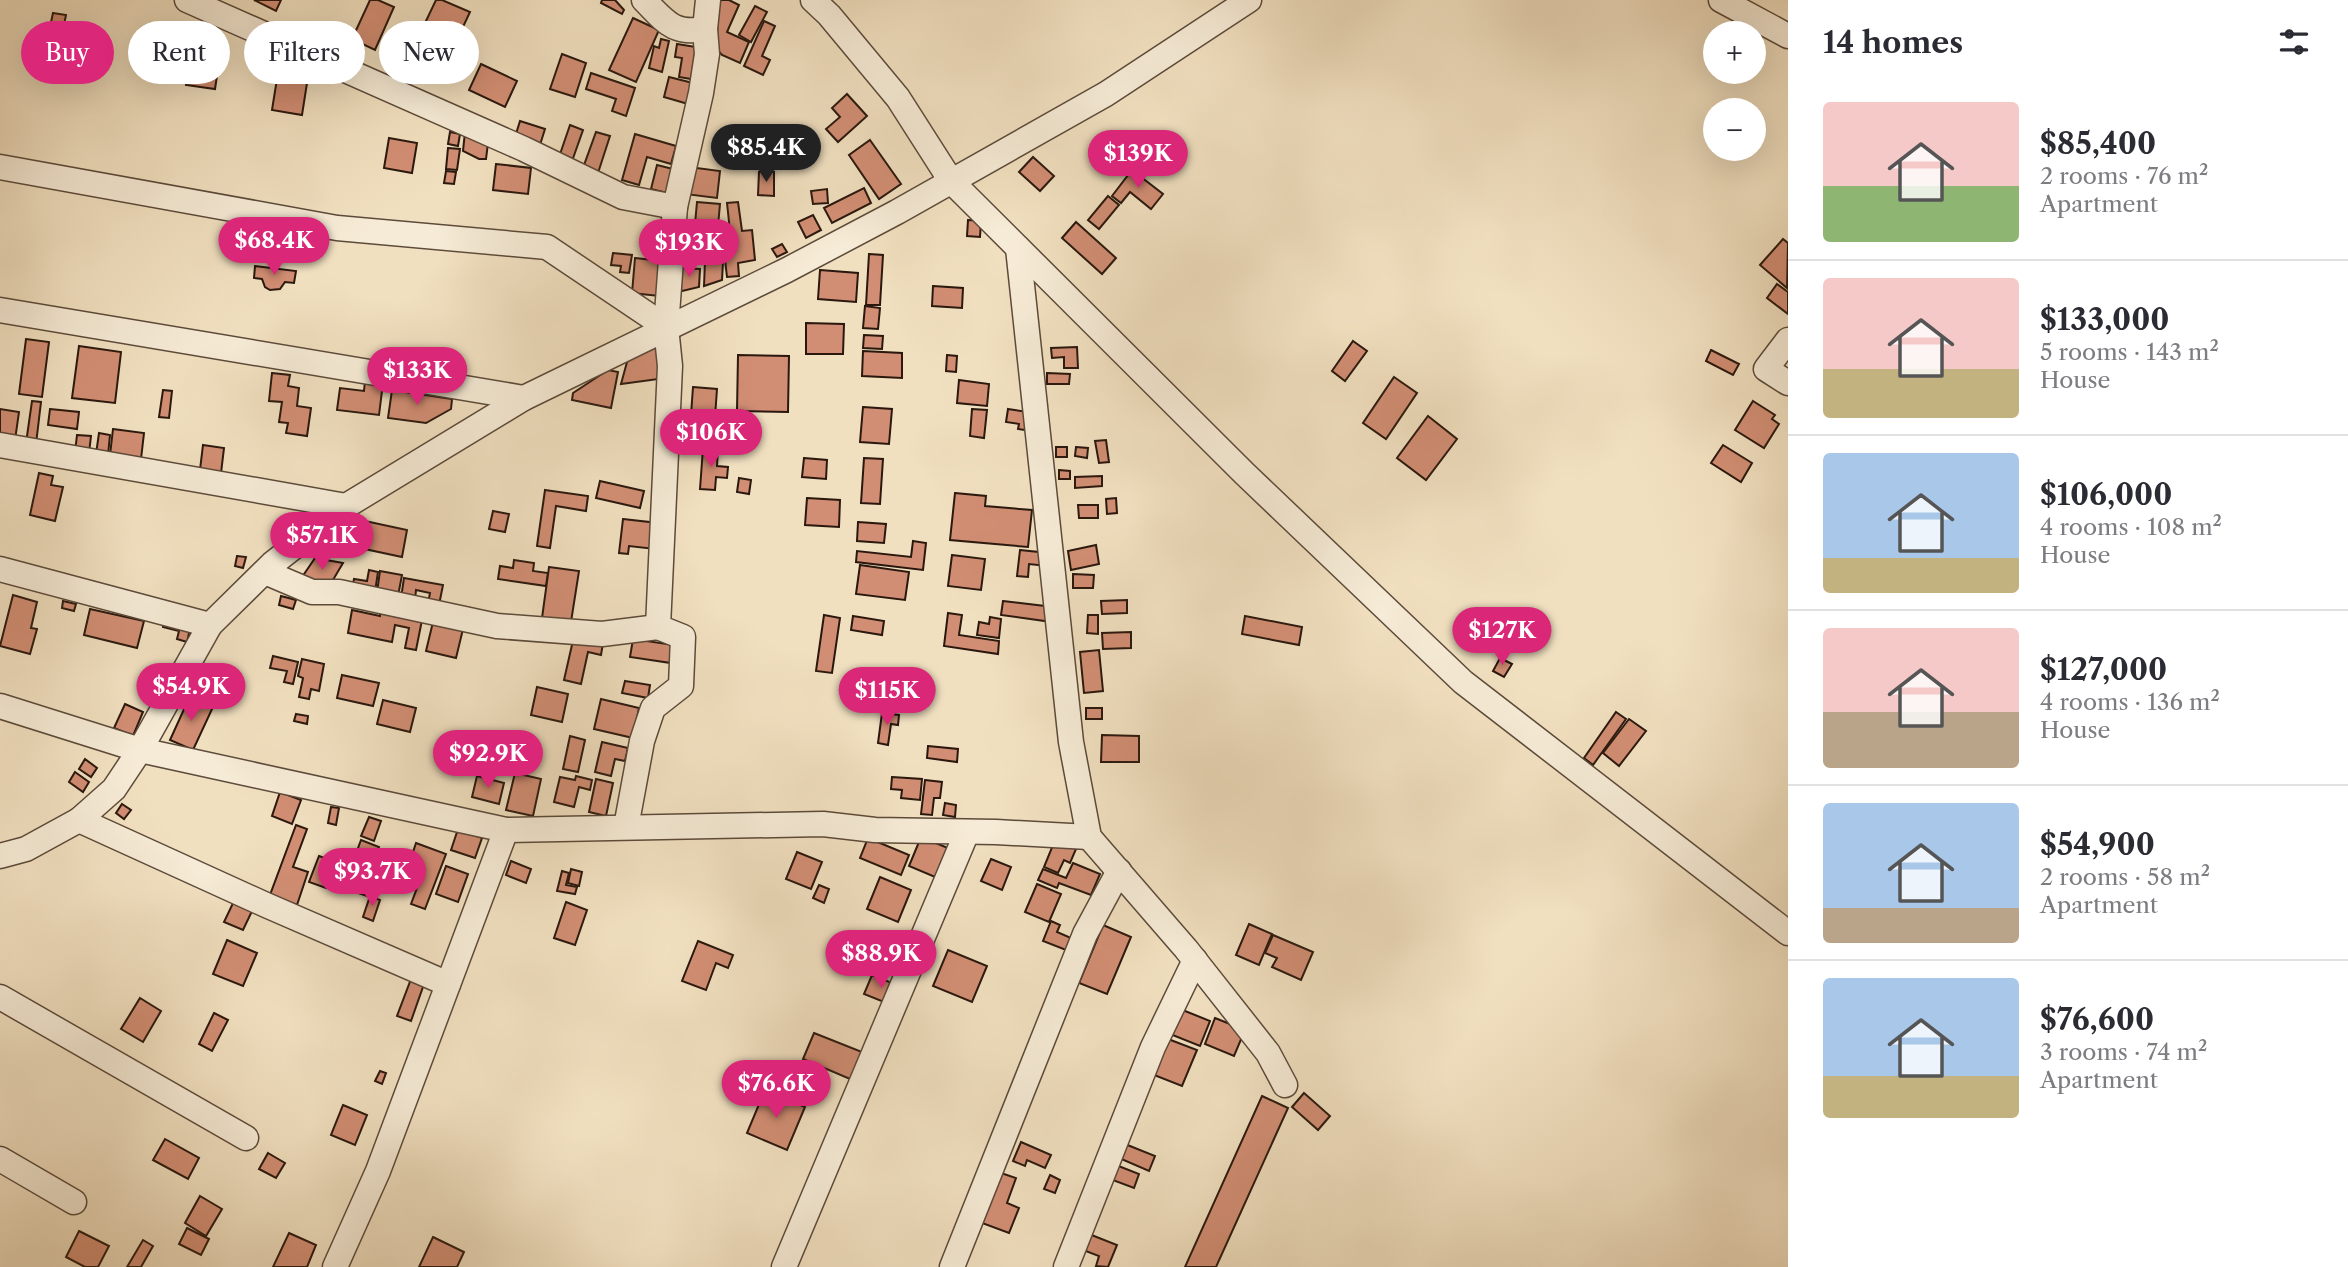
<!DOCTYPE html>
<html lang="en">
<head>
<meta charset="utf-8">
<style>
	body { margin:0; font-family:"Libre Caslon Text",serif; background:#f7f7f7; color:#2b2b33; height:100vh; display:flex; flex-direction:column; font-size:26px; white-space:nowrap }
	* { box-sizing:border-box; margin:0 }
	p { font-size:23px; color:#7c7c81 }
	.icon { flex:none; width:38px; height:38px; fill:none; stroke:currentColor; stroke-width:2; stroke-linecap:round; stroke-linejoin:round }
	.map { position:relative; flex:1; overflow:hidden }
	.sheet { display:flex; flex-direction:column; background:#fff; width:560px }
	.sheet>* { flex:none }
	.guide { position:absolute; left:21px; top:21px; width:665px; height:63px; display:flex; gap:14px }
	.tools { position:absolute; left:1703px; top:21px; display:grid; gap:14px }
	.tools a { display:grid; place-items:center; width:63px; height:63px; border-radius:50%; background:#fff; box-shadow:0 7px 28px #0002; font-size:35px }
	.price { position:absolute; translate:-50% -60px; padding:0 16px; border-radius:24px; background:#db2777; color:#fff; font-size:23px; line-height:46px; filter:drop-shadow(0 2px 4px #0008) }
	.price::after { content:''; position:absolute; left:50%; top:42px; width:21px; height:16px; margin-left:-10px; background:inherit; clip-path:polygon(0 0,100% 0,50% 100%) }
	.price.selected { background:#222; color:#fff }
	ul { padding:0; list-style:none }
	li { display:flex; align-items:center; gap:21px; height:175px; padding:0 35px }
	li+li { border-top:2px solid #e1e1e2 }
	li span { display:grid; place-items:center; flex:none; width:196px; height:140px; border-radius:7px; color:#555 }
	li>.icon { margin-inline-start:auto }
	span .icon { width:84px; height:84px; fill:#fffc; stroke-width:1 }
	li b { font-size:30px }
	h2 { display:flex; justify-content:space-between; align-items:center; height:84px; padding:0 35px; font-size:30px }
	.chip { padding:0 24px; border-radius:32px; background:#fff; box-shadow:0 7px 28px #0002; font-size:24px; line-height:63px }
	.chip.selected { background:#db2777; color:#fff }
	main { display:flex; flex:1; min-height:0 }
	.map>svg:first-child { display:block }
	.building { fill:#d28e74; stroke:#2a180e; stroke-width:2 }
	.lines { fill:none; stroke-linecap:round; stroke-linejoin:round }
	.minor-casing { stroke:#5c4a3a; stroke-width:27 }
	.minor { stroke:#f6ebd6; stroke-width:24 }
</style>
</head>
<body>
<main>
<div class="map">
<svg width="1788" height="1267" viewBox="0 0 1788 1267">
	<rect width="100%" height="100%" fill="#f1e0c0"/>
	<filter id="stains"><feTurbulence type="fractalNoise" baseFrequency=".00286" numOctaves="4"/><feColorMatrix values="0 0 0 0 .2 0 0 0 0 .09 0 0 0 0 .02 0 0 0 .5 -.17"/></filter>
	<radialGradient id="worn" r=".72"><stop offset=".6" stop-color="#630" stop-opacity="0"/><stop offset="1" stop-color="#630" stop-opacity=".3"/></radialGradient>
	<g class="building">
		<path d="M254 0H281L276 11Z"/>
		<path d="M370 0H378L394 7 375 50 352 39Z"/>
		<path d="M436 0H442L470 12 447 61 414 46Z"/>
		<path d="M602 0H615L624 10 622 14 601 3Z"/>
		<path d="M719 0H729L739 5 727 32 749 42 740 63 722 55 712 44Z"/>
		<path d="M755 6 767 12 751 42 739 35Z"/>
		<path d="M53 13 66 15 59 49 46 46Z"/>
		<path d="M633 18 659 30 636 82 609 70Z"/>
		<path d="M764 21 775 26 762 56 770 60 763 75 744 66Z"/>
		<path d="M661 39 669 41 662 72 649 68 654 46 659 48Z"/>
		<path d="M677 44 696 47 691 79 679 77 682 58 675 57Z"/>
		<path d="M193 45 221 49 215 89 186 85Z"/>
		<path d="M281 54 299 57 295 81 307 83 302 115 272 110Z"/>
		<path d="M562 54 586 63 575 97 550 89Z"/>
		<path d="M481 64 517 81 505 107 469 90Z"/>
		<path d="M591 73 635 88 626 116 612 111 616 99 586 89Z"/>
		<path d="M669 77 693 83 688 104 664 97Z"/>
		<path d="M847 94 867 116 838 142 826 129 840 117 832 108Z"/>
		<path d="M520 121 545 129 540 145 515 137Z"/>
		<path d="M570 125 583 130 571 164 558 160Z"/>
		<path d="M450 132 460 134 458 146 448 144Z"/>
		<path d="M465 132 488 143 486 159H479L463 151Z"/>
		<path d="M596 132 610 136 598 173 583 168Z"/>
		<path d="M635 134 676 146 671 164 647 157 639 185 622 180Z"/>
		<path d="M389 138 417 143 412 173 384 168Z"/>
		<path d="M870 140 901 184 879 199 849 155Z"/>
		<path d="M448 148 460 149 457 170 446 169Z"/>
		<path d="M1033 157 1054 176 1040 191 1019 172Z"/>
		<path d="M496 164 531 168 528 194 493 190Z"/>
		<path d="M657 165 673 169 667 193 651 189Z"/>
		<path d="M689 167 720 171 717 198 685 194Z"/>
		<path d="M1132 170 1163 194 1151 209 1130 192 1121 203 1112 196Z"/>
		<path d="M446 171 456 172 454 184 444 183Z"/>
		<path d="M759 172H774V196L758 195Z"/>
		<path d="M864 188 871 203 832 223 824 208Z"/>
		<path d="M827 189 828 203 813 204 811 191Z"/>
		<path d="M1108 196 1119 205 1099 229 1088 220Z"/>
		<path d="M697 202 720 204 718 226 695 224Z"/>
		<path d="M738 202 742 231 752 230 755 260 738 263 739 276 727 277 724 251 732 250 727 203Z"/>
		<path d="M813 215 821 230 806 238 798 222Z"/>
		<path d="M968 220 981 221 980 237 967 236Z"/>
		<path d="M1076 222 1116 258 1102 274 1062 238Z"/>
		<path d="M684 227 717 230 715 245 701 244 700 264 681 262Z"/>
		<path d="M1783 239 1788 243 1787 288 1760 265Z"/>
		<path d="M782 244 787 252 777 257 772 249Z"/>
		<path d="M613 253 632 255 629 273 620 272 621 266 611 265Z"/>
		<path d="M869 254 883 255 880 305H866Z"/>
		<path d="M635 258 662 261 659 296 632 293Z"/>
		<path d="M705 261 723 262 722 280 704 286Z"/>
		<path d="M255 266 296 271 294 283 285 282 280 289 270 290 265 287 262 279 254 278Z"/>
		<path d="M680 268 700 269 699 287 678 292Z"/>
		<path d="M820 270 858 273 856 302 818 299Z"/>
		<path d="M1777 284 1788 292V314L1767 298Z"/>
		<path d="M933 286 963 288 962 308 932 306Z"/>
		<path d="M865 306 880 308 878 329 863 328Z"/>
		<path d="M806 323 844 324 843 354H806Z"/>
		<path d="M864 335 883 336 882 349 863 348Z"/>
		<path d="M26 339 49 342 42 397 19 394Z"/>
		<path d="M1353 341 1367 351 1345 381 1332 371Z"/>
		<path d="M661 342 666 378 621 384 627 362 636 354Z"/>
		<path d="M79 346 121 352 115 403 72 398Z"/>
		<path d="M1077 347 1078 368H1064V357L1052 358 1051 348Z"/>
		<path d="M1711 350 1739 364 1733 375 1706 361Z"/>
		<path d="M863 351 902 353V378L862 376Z"/>
		<path d="M738 355 789 356 788 412 737 411Z"/>
		<path d="M947 355 957 356 956 372 946 371Z"/>
		<path d="M608 370 618 372 611 408 572 400 573 393Z"/>
		<path d="M272 373 290 375 288 386 299 388 297 406 311 408 307 436 286 433 288 423 279 422 282 402 269 401Z"/>
		<path d="M1047 373 1070 374 1069 384H1047Z"/>
		<path d="M1394 377 1417 393 1386 439 1363 423Z"/>
		<path d="M959 380 989 384 987 406 957 403Z"/>
		<path d="M365 381 383 383 379 415 337 410 340 388 364 391Z"/>
		<path d="M693 387 717 389 715 417 691 415Z"/>
		<path d="M163 390 172 391 169 418 159 417Z"/>
		<path d="M392 390 452 399 451 409 426 423 388 418Z"/>
		<path d="M32 401 41 402 36 444 26 443Z"/>
		<path d="M1753 401 1775 415 1772 419 1779 424 1764 448 1735 430Z"/>
		<path d="M863 407 892 409 889 444 860 442Z"/>
		<path d="M0 409 19 412 15 440 0 438Z"/>
		<path d="M50 409 79 412 77 429 48 425Z"/>
		<path d="M972 409 987 410 984 438 970 436Z"/>
		<path d="M1008 409 1034 413 1032 431 1018 429 1019 424 1006 422Z"/>
		<path d="M1428 416 1457 439 1426 480 1397 458Z"/>
		<path d="M113 429 144 433 141 459 110 455Z"/>
		<path d="M99 433 110 435 108 455 96 454Z"/>
		<path d="M77 435 91 436 89 453 75 452Z"/>
		<path d="M1106 440 1109 462 1099 463 1095 441Z"/>
		<path d="M203 445 224 448 221 473 200 470Z"/>
		<path d="M1723 445 1752 463 1741 482 1711 463Z"/>
		<rect x="1056" y="447" width="11" height="10"/>
		<path d="M1076 447 1088 448 1087 458 1075 456Z"/>
		<path d="M703 448 718 449 717 466 728 467 727 478 716 477 715 490 700 489Z"/>
		<path d="M804 458 827 460 826 479 802 477Z"/>
		<path d="M864 458 883 459 880 504 861 503Z"/>
		<path d="M1059 470 1070 471V479H1059Z"/>
		<path d="M39 473 53 476 51 485 63 487 55 521 30 515Z"/>
		<path d="M1102 476V486L1075 488V477Z"/>
		<path d="M739 478 751 480 749 494 737 492Z"/>
		<path d="M600 481 644 491 640 508 596 498Z"/>
		<path d="M545 490 588 496 586 511 556 506 550 548 537 546Z"/>
		<path d="M955 493 986 496 985 506 1032 510 1028 547 950 540Z"/>
		<path d="M807 498 840 500 839 527 805 525Z"/>
		<path d="M1116 498 1117 513 1107 514 1106 499Z"/>
		<path d="M1078 505H1098V518H1079Z"/>
		<path d="M493 511 509 514 505 532 489 529Z"/>
		<path d="M351 518 407 530 402 557 332 542Z"/>
		<path d="M623 519 658 523 655 549 629 546 628 554 619 553Z"/>
		<path d="M858 522 886 524 884 543 857 541Z"/>
		<path d="M913 541 926 543 923 570 856 562 857 551 911 557Z"/>
		<path d="M1096 545 1099 564 1071 570 1068 551Z"/>
		<path d="M1020 550 1048 553 1047 566 1029 564 1028 577 1017 576Z"/>
		<path d="M952 555 985 559 981 590 948 586Z"/>
		<path d="M237 556 246 557 243 568 235 566Z"/>
		<path d="M315 558 343 563 330 585 300 580Z"/>
		<path d="M514 560 534 563 533 571 548 573 546 586 498 579 500 566 513 568Z"/>
		<path d="M860 565 909 572 905 600 856 594Z"/>
		<path d="M549 567 579 571 571 622 542 618Z"/>
		<path d="M369 570 378 572 375 592 352 588 354 579 367 581Z"/>
		<path d="M380 571 402 575 398 596 377 592Z"/>
		<path d="M1073 574 1094 575 1093 588H1073Z"/>
		<path d="M404 578 443 585 439 605 428 603 430 593 416 590 415 600 401 598Z"/>
		<path d="M13 595 37 602 31 628 37 629 30 654 0 646Z"/>
		<path d="M281 596 296 600 293 609 279 605Z"/>
		<path d="M1127 600V613L1102 614 1101 601Z"/>
		<path d="M63 601 76 604 74 611 62 608Z"/>
		<path d="M1003 601 1053 607 1052 622 1001 615Z"/>
		<path d="M381 607 423 615 416 650 405 648 409 628 395 625 392 642 348 633 352 610 380 616Z"/>
		<path d="M90 609 144 621 137 648 84 635Z"/>
		<path d="M948 613 962 615 959 635 999 641 998 654 944 646Z"/>
		<path d="M824 615 840 618 832 673 816 671Z"/>
		<path d="M1088 615H1098V634L1087 633Z"/>
		<path d="M853 616 884 621 882 635 851 630Z"/>
		<path d="M1245 616 1302 627 1299 645 1242 634Z"/>
		<path d="M990 617 1001 619 999 638 977 635 979 622 989 624Z"/>
		<path d="M164 619 191 625 187 642 177 639 179 631 163 627Z"/>
		<path d="M433 622 463 629 456 658 426 651Z"/>
		<path d="M1131 632V648L1103 649 1102 633Z"/>
		<path d="M574 636 603 643 601 655 588 652 581 684 564 680Z"/>
		<path d="M633 639 674 645 671 663 630 657Z"/>
		<path d="M1099 650 1103 691 1084 693 1080 652Z"/>
		<path d="M273 656 298 662 293 684 284 682 287 671 270 668Z"/>
		<path d="M1500 658 1512 664 1504 677 1493 671Z"/>
		<path d="M302 659 324 664 319 691 311 689 309 699 299 697 303 678 298 676Z"/>
		<path d="M342 675 379 683 373 706 337 698Z"/>
		<path d="M625 681 650 685 648 698 622 693Z"/>
		<path d="M537 687 568 694 562 722 531 715Z"/>
		<path d="M190 696 213 707 193 750 170 740Z"/>
		<path d="M601 699 639 708 633 738 594 729Z"/>
		<path d="M383 700 416 708 410 732 377 724Z"/>
		<path d="M125 704 143 712 133 736 114 728Z"/>
		<rect x="1086" y="708" width="16" height="11"/>
		<path d="M1616 712 1626 719 1593 765 1584 758Z"/>
		<path d="M882 713 899 715 898 725 891 724 888 745 878 743Z"/>
		<path d="M296 714 308 716 307 724 294 721Z"/>
		<path d="M1629 719 1646 731 1619 766 1603 753Z"/>
		<path d="M1102 735 1139 736V762H1101Z"/>
		<path d="M570 736 585 740 578 772 563 769Z"/>
		<path d="M602 742 628 748 625 761 615 759 611 776 595 772Z"/>
		<path d="M928 746 958 749 957 762 927 758Z"/>
		<path d="M85 759 97 768 91 777 79 769Z"/>
		<path d="M75 772 89 782 83 792 69 782Z"/>
		<path d="M515 773 541 779 533 816 506 810Z"/>
		<path d="M477 776 504 783 499 804 472 797Z"/>
		<path d="M576 776 592 780 590 790 579 787 574 807 554 802 560 777 575 780Z"/>
		<path d="M892 777 922 779 920 800 901 798 902 790 891 789Z"/>
		<path d="M596 779 613 783 606 816 589 812Z"/>
		<path d="M925 780 942 782 940 798H934L932 815 921 814Z"/>
		<path d="M280 792 301 800 292 824 272 816Z"/>
		<path d="M945 803 956 805 955 817 943 815Z"/>
		<path d="M122 804 131 810 124 819 116 813Z"/>
		<path d="M331 807 339 808 336 825 328 823Z"/>
		<path d="M369 817 381 821 374 841 361 836Z"/>
		<path d="M296 825 307 829 293 867 308 872 297 905 270 895Z"/>
		<path d="M458 829 482 838 475 858 451 850Z"/>
		<path d="M921 837 948 848 935 877 909 866Z"/>
		<path d="M868 838 909 855 901 875 860 858Z"/>
		<path d="M361 840 379 847 369 874 351 867Z"/>
		<path d="M1055 840 1076 849 1070 863 1064 860 1058 873 1044 867Z"/>
		<path d="M416 843 446 854 425 909 411 904 423 872 408 867Z"/>
		<path d="M797 852 822 862 811 889 786 879Z"/>
		<path d="M319 856 335 862 326 888 309 882Z"/>
		<path d="M991 859 1011 867 1002 890 981 881Z"/>
		<path d="M511 861 531 869 526 883 506 875Z"/>
		<path d="M1073 863 1100 874 1091 895 1059 883 1057 888 1038 880 1043 869 1066 878Z"/>
		<path d="M446 866 468 874 458 902 436 894Z"/>
		<path d="M571 869 582 872 579 886 568 883Z"/>
		<path d="M350 870 373 878 367 896 343 888Z"/>
		<path d="M562 871 569 873 566 885 577 887 575 894 557 891Z"/>
		<path d="M880 877 911 890 898 922 867 909Z"/>
		<path d="M1037 884 1061 894 1049 922 1025 912Z"/>
		<path d="M819 885 829 889 824 903 813 898Z"/>
		<path d="M370 896 380 900 373 921 363 917Z"/>
		<path d="M234 901 253 909 243 930 224 922Z"/>
		<path d="M566 902 587 910 575 945 554 938Z"/>
		<path d="M1051 921 1060 925 1057 932 1071 938 1066 950 1043 941Z"/>
		<path d="M1249 924 1272 934 1259 965 1236 955Z"/>
		<path d="M1103 925 1131 937 1107 994 1079 983Z"/>
		<path d="M1273 935 1313 952 1301 980 1272 967 1277 958 1265 953Z"/>
		<path d="M227 940 257 953 243 986 213 974Z"/>
		<path d="M698 941 733 955 728 968 716 963 706 990 682 981Z"/>
		<path d="M948 950 987 966 972 1002 933 986Z"/>
		<path d="M872 975 897 985 889 1004 864 994Z"/>
		<path d="M411 979 424 984 411 1021 397 1016Z"/>
		<path d="M140 998 161 1011 143 1042 121 1029Z"/>
		<path d="M1180 1009 1210 1021 1200 1046 1170 1034Z"/>
		<path d="M214 1013 228 1020 212 1051 199 1044Z"/>
		<path d="M1215 1018 1245 1030 1234 1056 1205 1044Z"/>
		<path d="M814 1033 862 1052 850 1079 803 1059Z"/>
		<path d="M1168 1039 1197 1050 1182 1086 1154 1075Z"/>
		<path d="M380 1071 386 1073 382 1084 375 1081Z"/>
		<path d="M765 1090 805 1107 787 1150 747 1133Z"/>
		<path d="M1304 1093 1330 1116 1318 1130 1292 1107Z"/>
		<path d="M1262 1096 1288 1108 1216 1267H1185Z"/>
		<path d="M343 1105 367 1115 355 1145 331 1135Z"/>
		<path d="M165 1139 199 1158 188 1179 153 1160Z"/>
		<path d="M1021 1142 1051 1155 1045 1168 1027 1160 1025 1166 1013 1161Z"/>
		<path d="M1125 1144 1155 1156 1149 1171 1119 1158Z"/>
		<path d="M268 1153 285 1163 276 1178 259 1169Z"/>
		<path d="M1116 1165 1139 1174 1134 1188 1110 1179Z"/>
		<path d="M1001 1173 1016 1178 1007 1203 1019 1208 1009 1233 982 1223Z"/>
		<path d="M1050 1175 1060 1180 1055 1193 1044 1189Z"/>
		<path d="M200 1196 222 1209 206 1236 185 1223Z"/>
		<path d="M187 1228 209 1239 201 1255 179 1244Z"/>
		<path d="M79 1231 109 1246 98 1267H85L66 1257Z"/>
		<path d="M289 1233 316 1245 307 1267H273Z"/>
		<path d="M1089 1234 1117 1245 1108 1267 1096 1266 1099 1256 1083 1250Z"/>
		<path d="M433 1237 464 1252 457 1267H419Z"/>
		<path d="M143 1240 153 1246 141 1267H127Z"/>
	</g>
	<g class="lines">
		<g class="minor-casing">
			<g id="minor">
				<path d="M187 0 524 149 623 197 675 207 666 327 670 366 658 627 683 637 681 686 653 708 642 741 626 827"/>
				<path d="M644 0C665 21 673 35 705 29"/>
				<path d="M813 0 829 15 898 98 951 181 1245 474 1463 682 1788 933"/>
				<path d="M1721 0 1788 36"/>
				<path d="M0 167 337 228 547 247 666 327"/>
				<path d="M675 207 701 93 707 54 705 29 708 0"/>
				<path d="M1018 248 1071 742 1089 837 1186 949 1268 1053 1285 1085"/>
				<path d="M0 310 524 398"/>
				<path d="M1788 340 1766 369 1788 383"/>
				<path d="M0 445 346 506"/>
				<path d="M0 569 210 625"/>
				<path d="M265 572 312 592H339L497 626 602 634 658 627"/>
				<path d="M0 706 140 750 506 830 823 824 875 830 996 832 1089 837"/>
				<path d="M79 820 266 905 448 984"/>
				<path d="M0 856 26 849 79 820 114 789 140 750 210 625 272 564 346 506 524 398 787 270 897 212 1106 94 1249 0"/>
				<path d="M0 997 246 1138"/>
				<path d="M0 1159 74 1202"/>
				<path d="M335 1267 378 1171 506 830"/>
				<path d="M784 1267 967 832"/>
				<path d="M952 1267 1085 934 1119 871"/>
				<path d="M1066 1267 1153 1047 1195 960"/>
			</g>
		</g>
		<use href="#minor" class="minor"/>
	</g>
	<rect width="100%" height="100%" filter="url(#stains)"/>
	<rect width="100%" height="100%" fill="url(#worn)"/>
</svg>
<div class="tools">
<a>+</a>
<a>−</a>
</div>
<b class="price selected" style="left:766px;top:184px">$85.4K</b>
<b class="price" style="left:1138px;top:190px">$139K</b>
<b class="price" style="left:274px;top:277px">$68.4K</b>
<b class="price" style="left:689px;top:279px">$193K</b>
<b class="price" style="left:417px;top:407px">$133K</b>
<b class="price" style="left:711px;top:469px">$106K</b>
<b class="price" style="left:322px;top:572px">$57.1K</b>
<b class="price" style="left:1502px;top:667px">$127K</b>
<b class="price" style="left:191px;top:723px">$54.9K</b>
<b class="price" style="left:887px;top:727px">$115K</b>
<b class="price" style="left:488px;top:790px">$92.9K</b>
<b class="price" style="left:372px;top:908px">$93.7K</b>
<b class="price" style="left:881px;top:990px">$88.9K</b>
<b class="price" style="left:776px;top:1120px">$76.6K</b>
<div class="guide">
<a class="chip selected">Buy</a>
<a class="chip">Rent</a>
<a class="chip">Filters</a>
<a class="chip">New</a>
</div>
</div>
<section class="sheet">
<h2>14 homes<svg class="icon" aria-label="filters" viewBox="0 0 24 24"><path d="M4 7h16M4 17h16"/><circle cx="9" cy="7" r="2"/><circle cx="15" cy="17" r="2"/></svg></h2>
<ul>
<li><span style="background:linear-gradient(#f6c9c9 60%,#8fb573 0)"><svg class="icon" aria-label="home" viewBox="0 0 24 24"><path d="M3 11l9-7 9 7M6 9v11h12V9"/></svg></span><div><b>$85,400</b><p>2 rooms · 76 m²</p><p>Apartment</p></div></li>
<li><span style="background:linear-gradient(#f6c9c9 65%,#c2b280 0)"><svg class="icon" aria-label="home" viewBox="0 0 24 24"><path d="M3 11l9-7 9 7M6 9v11h12V9"/></svg></span><div><b>$133,000</b><p>5 rooms · 143 m²</p><p>House</p></div></li>
<li><span style="background:linear-gradient(#a9c7e8 75%,#c2b280 0)"><svg class="icon" aria-label="home" viewBox="0 0 24 24"><path d="M3 11l9-7 9 7M6 9v11h12V9"/></svg></span><div><b>$106,000</b><p>4 rooms · 108 m²</p><p>House</p></div></li>
<li><span style="background:linear-gradient(#f6c9c9 60%,#b9a48a 0)"><svg class="icon" aria-label="home" viewBox="0 0 24 24"><path d="M3 11l9-7 9 7M6 9v11h12V9"/></svg></span><div><b>$127,000</b><p>4 rooms · 136 m²</p><p>House</p></div></li>
<li><span style="background:linear-gradient(#a9c7e8 75%,#b9a48a 0)"><svg class="icon" aria-label="home" viewBox="0 0 24 24"><path d="M3 11l9-7 9 7M6 9v11h12V9"/></svg></span><div><b>$54,900</b><p>2 rooms · 58 m²</p><p>Apartment</p></div></li>
<li><span style="background:linear-gradient(#a9c7e8 70%,#c2b280 0)"><svg class="icon" aria-label="home" viewBox="0 0 24 24"><path d="M3 11l9-7 9 7M6 9v11h12V9"/></svg></span><div><b>$76,600</b><p>3 rooms · 74 m²</p><p>Apartment</p></div></li>
</ul>
</section>
</main>
</body>
</html>
